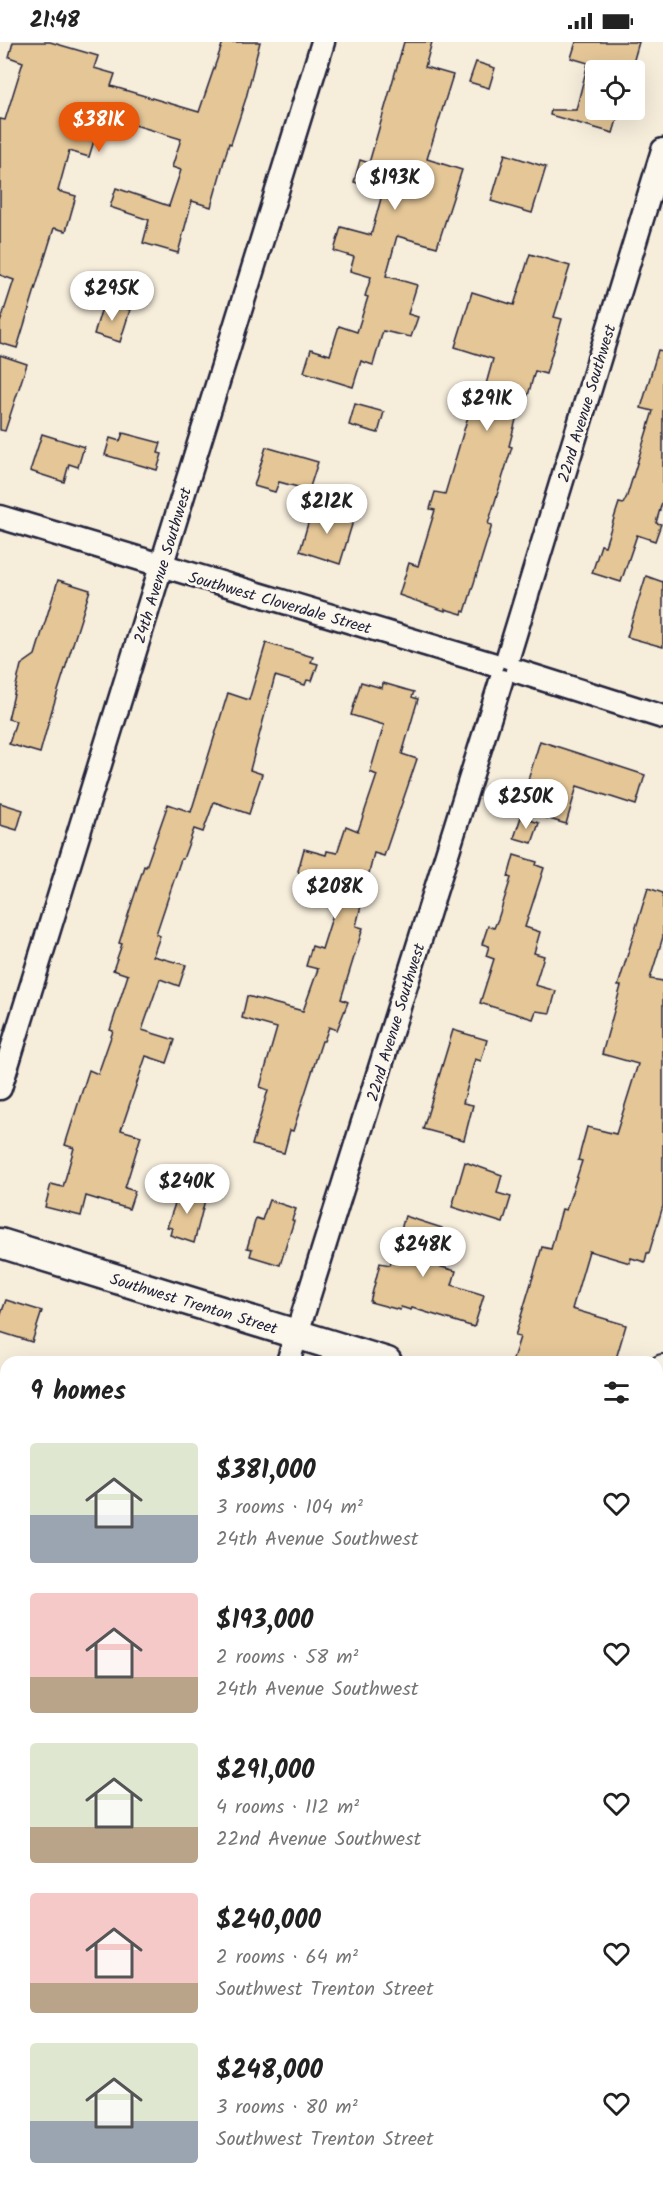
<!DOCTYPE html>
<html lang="en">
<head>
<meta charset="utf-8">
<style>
	body { margin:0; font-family:Kalam,sans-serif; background:#f6f6f6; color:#222; height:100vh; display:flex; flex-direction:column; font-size:22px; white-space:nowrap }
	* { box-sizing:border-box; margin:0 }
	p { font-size:20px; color:#767676 }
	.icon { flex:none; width:33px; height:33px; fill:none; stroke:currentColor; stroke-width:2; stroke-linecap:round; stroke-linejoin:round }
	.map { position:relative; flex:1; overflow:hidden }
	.panel { position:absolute; left:0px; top:1314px; width:663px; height:834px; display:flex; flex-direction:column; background:#fff; border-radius:18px 18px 0 0; box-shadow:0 6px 24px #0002 }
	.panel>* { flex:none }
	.buttons { position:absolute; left:585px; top:18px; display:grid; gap:12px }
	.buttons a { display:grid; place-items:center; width:60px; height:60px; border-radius:6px; background:#fff; box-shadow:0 6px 24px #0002; font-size:30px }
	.price { position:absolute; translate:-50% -51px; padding:0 14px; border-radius:21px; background:#fff; color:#222; font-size:20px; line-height:39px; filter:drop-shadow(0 2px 3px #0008) }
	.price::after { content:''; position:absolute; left:50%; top:36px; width:18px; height:14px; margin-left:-9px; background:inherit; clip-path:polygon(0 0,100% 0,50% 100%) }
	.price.on { background:#ea580c; color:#fff }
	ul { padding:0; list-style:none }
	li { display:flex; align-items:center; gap:18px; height:150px; padding:0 30px }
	li span { display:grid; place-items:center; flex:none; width:168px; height:120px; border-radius:6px; color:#555 }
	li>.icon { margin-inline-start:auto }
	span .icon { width:72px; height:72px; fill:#fffc; stroke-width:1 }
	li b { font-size:26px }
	h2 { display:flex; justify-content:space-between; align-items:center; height:72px; padding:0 30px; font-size:26px }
	.status { display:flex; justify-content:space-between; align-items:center; height:42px; padding:0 30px; background:#fff; direction:ltr }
	.status svg { height:16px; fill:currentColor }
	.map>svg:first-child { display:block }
	.building { fill:#e4c697; stroke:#22223b; stroke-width:1.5 }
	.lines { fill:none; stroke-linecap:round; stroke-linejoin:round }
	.minor-casing { stroke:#22223b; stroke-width:27 }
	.tertiary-casing { stroke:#22223b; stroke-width:33 }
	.secondary-casing { stroke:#22223b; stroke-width:36 }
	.minor { stroke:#fbf7ec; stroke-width:22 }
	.tertiary { stroke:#fbf7ec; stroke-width:28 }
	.secondary { stroke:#fbf7ec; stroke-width:32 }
	.labels { text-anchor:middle; stroke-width:6; stroke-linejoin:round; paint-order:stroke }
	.street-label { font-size:16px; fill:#22223b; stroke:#fbf7ec }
</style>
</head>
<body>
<div class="status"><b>21:48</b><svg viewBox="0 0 49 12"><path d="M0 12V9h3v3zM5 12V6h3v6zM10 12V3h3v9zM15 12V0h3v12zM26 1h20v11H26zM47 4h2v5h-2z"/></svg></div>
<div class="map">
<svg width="663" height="2148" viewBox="0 0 663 2148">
	<rect width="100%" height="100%" fill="#f6eddb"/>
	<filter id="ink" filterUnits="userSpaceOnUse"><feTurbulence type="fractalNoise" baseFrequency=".0167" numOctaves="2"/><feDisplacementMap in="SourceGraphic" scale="12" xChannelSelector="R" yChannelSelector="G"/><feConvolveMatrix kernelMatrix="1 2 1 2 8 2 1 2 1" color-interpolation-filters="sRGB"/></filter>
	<g filter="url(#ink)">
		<g class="building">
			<path d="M13 0H50L98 14 94 26 115 32 111 44 199 70 223 0H260L246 56 231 102 229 101 211 165 192 159 178 211 143 201 149 178 110 165 116 146 169 164 181 128 172 125 181 97 102 73 89 115 69 109 58 149 76 154 66 189 54 186 17 306 0 301V281L14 238 0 233V77L5 78 23 20 9 15Z"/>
			<path d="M404 0H432L425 25 453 33 427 117 462 128 437 205 397 194 386 234 417 243 408 272 418 275 411 295 383 289 373 323 361 319 353 345 304 330 311 307 330 313 339 284 357 290 368 255 365 254 371 235 350 229 354 215 334 209 341 185 371 193 383 149 354 140 360 118 369 121Z"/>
			<path d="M576 0H639L631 28H596V68H620L613 91 550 73 551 68H576L588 21 571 16Z"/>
			<path d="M476 20 495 26 489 46 469 40Z"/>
			<path d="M505 112 546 125 532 171 491 159Z"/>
			<path d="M530 212 570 224 554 275 562 277 546 332 535 329 523 371 518 370 509 404 512 405 488 482 492 483 465 570 463 569 462 572 445 567V569L399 553 409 521 418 524 435 468 430 467 435 450 445 452 472 361 480 364 493 317 455 305 472 250 514 263Z"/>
			<path d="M104 259 130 268 120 300 94 292Z"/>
			<path d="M658 308 663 309V457L656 481 661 482 655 499 637 493 621 540 592 531 601 503 605 504 619 461 623 462 627 454 653 369 641 366Z"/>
			<path d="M0 313 27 322 5 389 0 388Z"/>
			<path d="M355 362 384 370 378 391 349 383Z"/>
			<path d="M123 391 161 401 158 411 162 412 157 428 105 413 110 396 120 399Z"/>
			<path d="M42 392 84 405 78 425 69 422 64 440 30 429Z"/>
			<path d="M266 405 318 420 309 448 279 440 275 450 254 444Z"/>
			<path d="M313 464 354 476 340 522 300 509Z"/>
			<path d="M646 534 663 540V605L627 595Z"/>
			<path d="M58 538 90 548 52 668 40 711 9 702 16 679 8 677 21 623 35 613Z"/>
			<path d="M266 601 313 615 311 620 318 622 312 639 307 638 305 643 275 634 250 728 262 732 249 772 214 760 203 790 194 787 183 817H181L156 892 160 894 153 914 186 923 179 944 160 937 142 988 175 998 167 1021 146 1014 121 1088 141 1094 125 1146 135 1149 129 1167 86 1154 81 1174 45 1165 51 1142 63 1145 74 1106 65 1103 78 1062 89 1028 98 1032 113 989 110 988 128 933 113 928 122 902 119 901 144 824 146 825 168 762 191 770 228 651 249 658Z"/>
			<path d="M361 640 382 646 383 641 414 650 412 655 418 657 402 712 417 717 384 814 374 811 356 884 363 886 341 957 348 960 337 988 329 985 324 999H322L293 1089 290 1088 284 1111 252 1103 268 1048 260 1045 277 986 242 976 247 954 303 969 318 927 306 924 312 904 322 907 335 866 322 863 324 855 303 850 305 840 298 829 304 807 326 813 327 809 337 811 346 784 358 789 377 733 370 730 384 683 351 673Z"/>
			<path d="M540 699 645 733 636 763 577 744 566 782 546 776 555 745 528 738Z"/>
			<path d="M0 761 23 768 17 788 0 783Z"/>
			<path d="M521 775 539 781 532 801 514 796Z"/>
			<path d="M514 813 537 820 536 823 544 826 525 885 540 890 534 911 544 914 535 943 556 949 550 971 536 969 533 977 480 961 494 917 486 914 489 904 482 902 488 884 494 886 498 877 511 836 508 835Z"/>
			<path d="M648 846 663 851V895L650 937 663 939V1164L649 1211H647L645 1220 631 1216 630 1221 589 1209 572 1267 626 1283 615 1320H512L520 1295 515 1294 542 1205 551 1207 562 1167 566 1168 582 1119 578 1118 587 1085 616 1092 638 1022 602 1012 621 944H618Z"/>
			<path d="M453 988 487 998 481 1019 475 1017 463 1061 473 1063 464 1098 423 1087Z"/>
			<path d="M465 1120 502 1133 497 1151 511 1155 503 1181 452 1165Z"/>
			<path d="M180 1147 188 1150 189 1147 206 1154 194 1201 170 1193 172 1186 167 1185Z"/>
			<path d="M269 1158 296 1167 292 1178 294 1179 280 1223 250 1214 252 1207 247 1206 256 1176 262 1178Z"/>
			<path d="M405 1174 442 1186 431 1222 456 1229 452 1243 484 1253 474 1285 412 1266 411 1268 401 1265 400 1268 370 1260 380 1221 390 1223Z"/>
			<path d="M6 1258 42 1269 32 1300 0 1290V1275Z"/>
		</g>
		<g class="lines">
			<g class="minor-casing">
				<g id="minor">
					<path d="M0 475 492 622"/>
					<path d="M508 615 663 108"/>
					<path d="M517 629 663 675"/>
					<path d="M0 1046 323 0"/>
					<path d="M288 1320 501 639"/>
					<path d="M657 1403 663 1405"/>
					<path d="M0 1939 6 1941"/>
					<path d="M401 2148 403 2142"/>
				</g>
			</g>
			<g class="tertiary-casing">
				<g id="tertiary">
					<path d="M0 1201 387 1320"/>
					<path d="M637 2142 657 2148"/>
					<path d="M0 2148 10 2142"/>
				</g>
			</g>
			<g class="secondary-casing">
				<g id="secondary">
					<path d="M657 1349 663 1329"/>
					<path d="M541 2142 542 2148"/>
				</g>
			</g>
			<use href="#minor" class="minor"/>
			<use href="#tertiary" class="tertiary"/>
			<use href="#secondary" class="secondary"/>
		</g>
	</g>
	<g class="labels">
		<g class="street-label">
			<text transform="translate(586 361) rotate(-73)" y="6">22nd Avenue Southwest</text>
			<text transform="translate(162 523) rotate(-73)" y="6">24th Avenue Southwest</text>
			<text transform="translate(280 560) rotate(16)" y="6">Southwest Cloverdale Street</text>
			<text transform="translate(395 980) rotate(-73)" y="6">22nd Avenue Southwest</text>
			<text transform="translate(194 1261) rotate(17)" y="6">Southwest Trenton Street</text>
		</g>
	</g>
</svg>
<div class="buttons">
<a><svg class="icon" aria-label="locate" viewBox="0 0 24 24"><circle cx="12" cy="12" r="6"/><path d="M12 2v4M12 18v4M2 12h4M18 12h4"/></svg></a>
</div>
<b class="price on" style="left:99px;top:111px">$381K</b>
<b class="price" style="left:395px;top:169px">$193K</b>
<b class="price" style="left:112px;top:280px">$295K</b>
<b class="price" style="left:487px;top:390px">$291K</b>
<b class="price" style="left:327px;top:493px">$212K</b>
<b class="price" style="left:526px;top:788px">$250K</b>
<b class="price" style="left:335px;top:878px">$208K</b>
<b class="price" style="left:187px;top:1173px">$240K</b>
<b class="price" style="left:423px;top:1236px">$248K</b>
<section class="panel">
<h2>9 homes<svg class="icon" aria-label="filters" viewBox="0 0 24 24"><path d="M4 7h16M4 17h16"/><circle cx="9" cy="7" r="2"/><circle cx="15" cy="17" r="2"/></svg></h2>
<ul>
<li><span style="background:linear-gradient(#dfe7d0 60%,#9aa5b1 0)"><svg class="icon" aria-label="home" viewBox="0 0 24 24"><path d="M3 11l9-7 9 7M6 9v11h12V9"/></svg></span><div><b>$381,000</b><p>3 rooms · 104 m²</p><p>24th Avenue Southwest</p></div><svg class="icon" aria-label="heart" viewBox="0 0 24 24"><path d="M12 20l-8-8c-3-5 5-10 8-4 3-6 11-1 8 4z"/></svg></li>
<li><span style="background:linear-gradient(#f6c9c9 70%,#b9a48a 0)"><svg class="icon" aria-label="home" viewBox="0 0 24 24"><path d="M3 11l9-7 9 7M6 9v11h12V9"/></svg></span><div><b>$193,000</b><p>2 rooms · 58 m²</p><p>24th Avenue Southwest</p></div><svg class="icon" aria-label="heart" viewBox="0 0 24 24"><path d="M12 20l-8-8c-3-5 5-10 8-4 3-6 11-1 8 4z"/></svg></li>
<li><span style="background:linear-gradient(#dfe7d0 70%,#b9a48a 0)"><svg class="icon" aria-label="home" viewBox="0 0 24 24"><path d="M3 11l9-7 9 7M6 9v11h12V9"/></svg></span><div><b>$291,000</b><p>4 rooms · 112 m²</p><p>22nd Avenue Southwest</p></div><svg class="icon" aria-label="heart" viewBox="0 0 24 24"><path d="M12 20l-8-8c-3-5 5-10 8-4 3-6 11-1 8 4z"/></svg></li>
<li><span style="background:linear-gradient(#f6c9c9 75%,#b9a48a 0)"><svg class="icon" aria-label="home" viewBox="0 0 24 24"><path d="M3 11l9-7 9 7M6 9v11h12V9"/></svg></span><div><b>$240,000</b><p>2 rooms · 64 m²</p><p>Southwest Trenton Street</p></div><svg class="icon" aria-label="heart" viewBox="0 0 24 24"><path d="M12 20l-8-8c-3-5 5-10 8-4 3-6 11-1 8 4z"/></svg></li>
<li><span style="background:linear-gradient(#dfe7d0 65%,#9aa5b1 0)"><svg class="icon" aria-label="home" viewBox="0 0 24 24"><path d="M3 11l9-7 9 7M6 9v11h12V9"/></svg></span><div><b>$248,000</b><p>3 rooms · 80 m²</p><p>Southwest Trenton Street</p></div><svg class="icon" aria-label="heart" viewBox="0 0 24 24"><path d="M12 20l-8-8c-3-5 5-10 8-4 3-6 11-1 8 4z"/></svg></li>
</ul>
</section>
</div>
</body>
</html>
